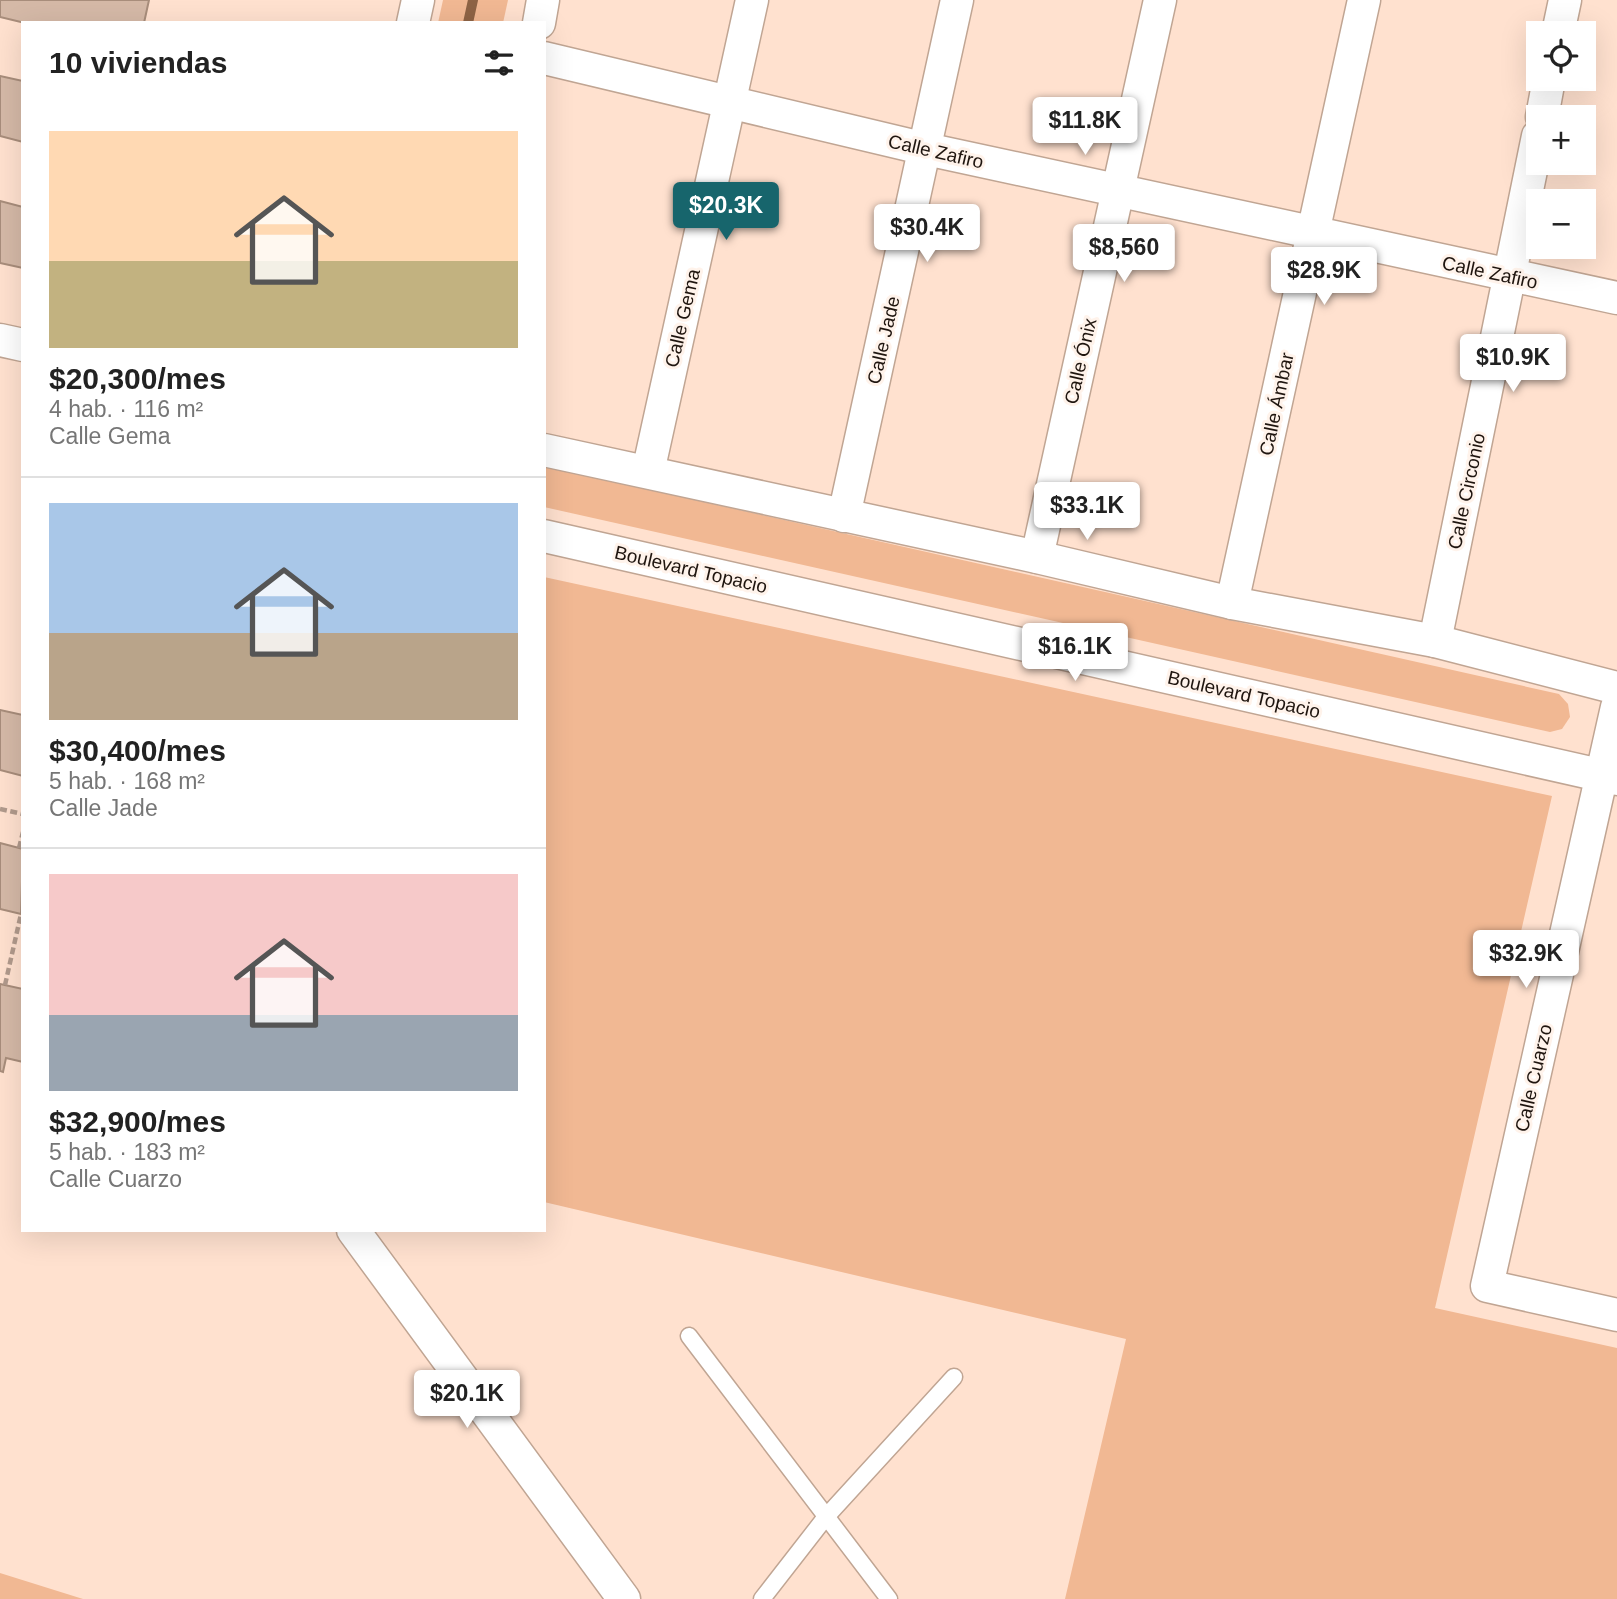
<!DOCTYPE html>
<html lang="es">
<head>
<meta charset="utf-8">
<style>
	body { margin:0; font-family:Helvetica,sans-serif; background:#f2f2f2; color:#222; height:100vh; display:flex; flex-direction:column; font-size:26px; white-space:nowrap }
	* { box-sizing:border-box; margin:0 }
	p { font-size:23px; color:#767676 }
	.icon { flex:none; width:38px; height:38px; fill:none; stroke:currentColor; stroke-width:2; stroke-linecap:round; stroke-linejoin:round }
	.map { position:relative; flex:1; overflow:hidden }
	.sheet { position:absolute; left:21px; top:21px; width:525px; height:1211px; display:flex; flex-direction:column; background:#fff; border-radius:0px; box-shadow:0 7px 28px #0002 }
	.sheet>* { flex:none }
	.buttons { position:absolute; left:1526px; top:21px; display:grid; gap:14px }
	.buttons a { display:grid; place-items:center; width:70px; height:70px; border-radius:0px; background:#fff; box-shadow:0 7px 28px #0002; font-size:35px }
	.price { position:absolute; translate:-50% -60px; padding:0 16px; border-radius:7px; background:#fff; color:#222; font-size:23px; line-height:46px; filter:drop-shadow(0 2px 4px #0008) }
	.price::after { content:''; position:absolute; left:50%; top:42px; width:21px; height:16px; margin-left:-10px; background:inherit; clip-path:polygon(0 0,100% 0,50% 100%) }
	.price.selected { background:#17656c; color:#fff }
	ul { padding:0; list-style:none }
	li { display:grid; align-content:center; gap:14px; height:371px; padding:0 28px }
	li+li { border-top:2px solid #e0e0e0 }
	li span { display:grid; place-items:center; height:217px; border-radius:0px; color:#555 }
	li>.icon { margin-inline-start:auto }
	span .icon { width:126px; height:126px; fill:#fffc; stroke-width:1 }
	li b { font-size:30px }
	h2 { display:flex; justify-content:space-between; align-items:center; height:84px; padding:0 28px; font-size:30px }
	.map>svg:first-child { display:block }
	.green { fill:#f1b893 }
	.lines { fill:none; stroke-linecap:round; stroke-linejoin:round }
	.stream { stroke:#8e6345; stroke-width:10 }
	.building { fill:#d5b9a7; stroke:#a88d7b; stroke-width:2 }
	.lane-casing { stroke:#c0a593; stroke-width:19 }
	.street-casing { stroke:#c0a593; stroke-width:35 }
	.path { stroke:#b19a8c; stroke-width:4.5; stroke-dasharray:7 3.5; stroke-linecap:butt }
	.lane { stroke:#fff; stroke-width:16 }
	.street { stroke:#fff; stroke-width:32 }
	.labels { text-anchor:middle; stroke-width:6; stroke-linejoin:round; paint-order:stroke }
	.street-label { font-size:19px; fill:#1f150f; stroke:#fff3eb }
</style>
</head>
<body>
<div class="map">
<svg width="1617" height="1599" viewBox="0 0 1617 1599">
	<rect width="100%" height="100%" fill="#ffe1cf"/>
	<g class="green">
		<path d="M443 0H508L503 23H438Z"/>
		<path d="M544 466 1559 694 1568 704 1570 717 1562 729 1550 732 544 507Z"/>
		<path d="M544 577 1552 796 1435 1308 1617 1348V1599H1065L1126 1339 544 1202Z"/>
		<path d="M0 1573 83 1599H0Z"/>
	</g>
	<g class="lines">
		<path class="stream" d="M468 23 473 0"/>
	</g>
	<g class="building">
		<path d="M0 0H149L144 23H25L0 17Z"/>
		<path d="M0 76 23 81V142L0 136Z"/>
		<path d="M0 201 23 207V268L0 263Z"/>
		<path d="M0 710 23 715V776L0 770Z"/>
		<path d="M0 843 23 849 21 914 0 909Z"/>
		<path d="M0 984 23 989V1062L6 1058 3 1072 0 1071Z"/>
	</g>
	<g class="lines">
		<g class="lane-casing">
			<g id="lane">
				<path d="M689 1336 889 1599"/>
				<path d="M762 1599 825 1518 954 1377"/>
			</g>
		</g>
		<g class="street-casing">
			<g id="street">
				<path d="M413 23 418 0"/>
				<path d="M539 23 543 0"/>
				<path d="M1558 33 1565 0"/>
				<path d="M544 58 926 149 1617 298"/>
				<path d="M1542 117 1549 79"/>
				<path d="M0 340 23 345"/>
				<path d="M544 450 1037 557 1232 603 1435 641 1617 688"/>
				<path d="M648 472 752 0"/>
				<path d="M844 516 957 0"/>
				<path d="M544 536 1617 779"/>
				<path d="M1037 557 1160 0"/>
				<path d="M1232 603 1364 0"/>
				<path d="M1435 641 1538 136"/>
				<path d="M1617 707 1487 1286 1617 1315"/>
				<path d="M353 1230 624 1599"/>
			</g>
		</g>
		<g class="path">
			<path d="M0 809 23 814"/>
			<path d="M19 848 23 832"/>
			<path d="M5 985 21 914"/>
		</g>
		<use href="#lane" class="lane"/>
		<use href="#street" class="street"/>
	</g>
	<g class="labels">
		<g class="street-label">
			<text transform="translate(936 151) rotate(13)" y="7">Calle Zafiro</text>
			<text transform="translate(1490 272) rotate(12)" y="7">Calle Zafiro</text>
			<text transform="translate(682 318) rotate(-77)" y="7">Calle Gema</text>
			<text transform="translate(883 340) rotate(-77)" y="7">Calle Jade</text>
			<text transform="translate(1080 361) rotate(-77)" y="7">Calle Ónix</text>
			<text transform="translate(1276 404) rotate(-78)" y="7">Calle Ámbar</text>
			<text transform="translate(1466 491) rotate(-78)" y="7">Calle Circonio</text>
			<text transform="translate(691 569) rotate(13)" y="7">Boulevard Topacio</text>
			<text transform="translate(1244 694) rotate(13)" y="7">Boulevard Topacio</text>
			<text transform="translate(1533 1078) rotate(-77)" y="7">Calle Cuarzo</text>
		</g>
	</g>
</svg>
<div class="buttons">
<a><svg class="icon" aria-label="locate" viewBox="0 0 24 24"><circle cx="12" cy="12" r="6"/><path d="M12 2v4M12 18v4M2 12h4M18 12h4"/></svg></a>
<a>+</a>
<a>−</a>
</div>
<b class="price" style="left:1085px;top:157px">$11.8K</b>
<b class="price selected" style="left:726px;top:242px">$20.3K</b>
<b class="price" style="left:927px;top:264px">$30.4K</b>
<b class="price" style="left:1124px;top:284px">$8,560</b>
<b class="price" style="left:1324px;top:307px">$28.9K</b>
<b class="price" style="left:1513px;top:394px">$10.9K</b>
<b class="price" style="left:1087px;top:542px">$33.1K</b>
<b class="price" style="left:1075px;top:683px">$16.1K</b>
<b class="price" style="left:1526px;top:990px">$32.9K</b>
<b class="price" style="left:467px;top:1430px">$20.1K</b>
<section class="sheet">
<h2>10 viviendas<svg class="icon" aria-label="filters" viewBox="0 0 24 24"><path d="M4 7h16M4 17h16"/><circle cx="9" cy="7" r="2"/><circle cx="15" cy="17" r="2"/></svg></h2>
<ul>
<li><span style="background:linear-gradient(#ffd9b3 60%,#c2b280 0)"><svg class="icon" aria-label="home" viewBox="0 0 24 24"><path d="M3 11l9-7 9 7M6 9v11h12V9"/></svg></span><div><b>$20,300/mes</b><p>4 hab. · 116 m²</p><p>Calle Gema</p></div></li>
<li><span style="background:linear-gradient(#a9c7e8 60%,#b9a48a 0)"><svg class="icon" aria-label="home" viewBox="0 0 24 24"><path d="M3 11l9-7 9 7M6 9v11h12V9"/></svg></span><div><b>$30,400/mes</b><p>5 hab. · 168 m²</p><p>Calle Jade</p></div></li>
<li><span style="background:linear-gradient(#f6c9c9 65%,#9aa5b1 0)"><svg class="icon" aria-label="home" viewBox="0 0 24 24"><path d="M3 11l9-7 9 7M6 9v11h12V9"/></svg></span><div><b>$32,900/mes</b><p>5 hab. · 183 m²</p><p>Calle Cuarzo</p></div></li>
</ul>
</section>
</div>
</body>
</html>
